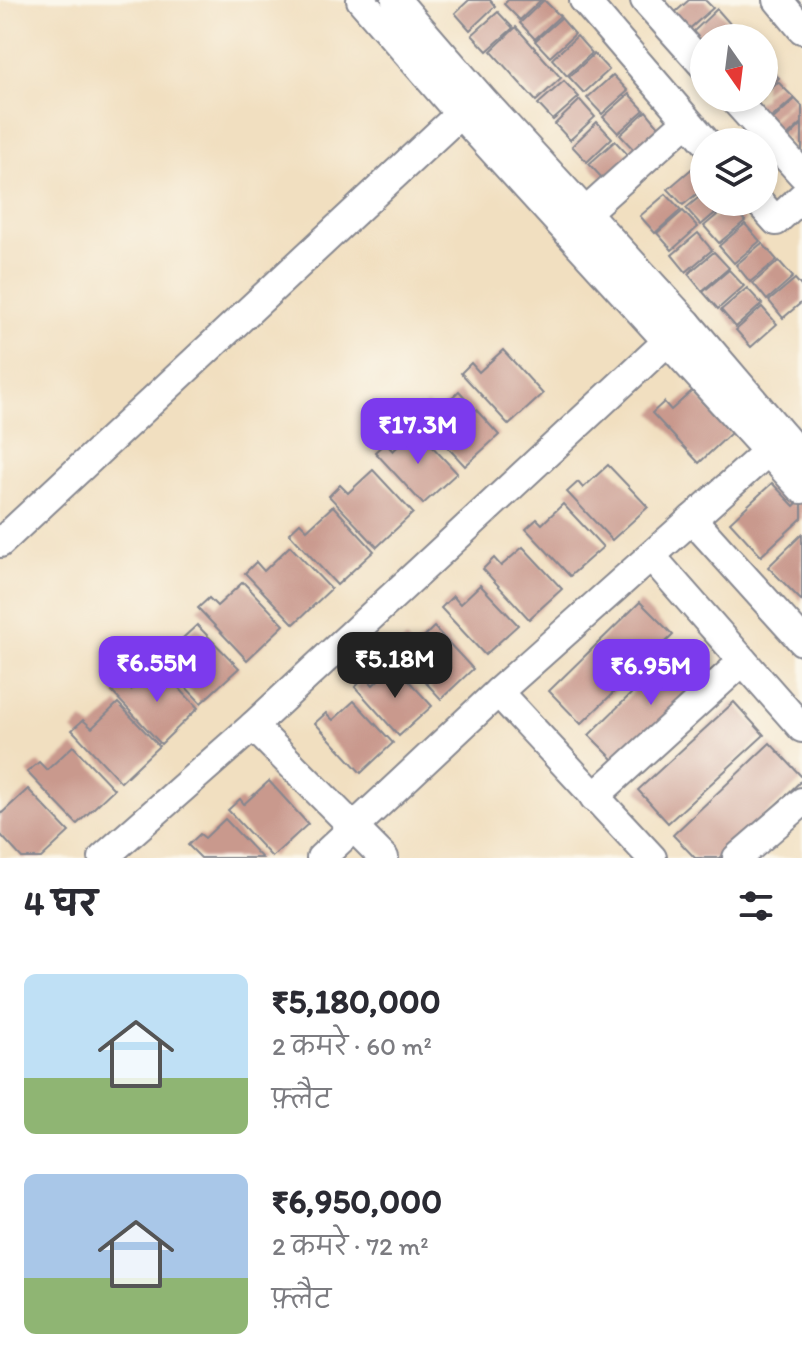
<!DOCTYPE html>
<html lang="hi">
<head>
<meta charset="utf-8">
<style>
	body { margin:0; font-family:Itim,"Playpen Sans Deva",sans-serif; background:#f7f7f7; color:#2b2b33; height:100vh; display:flex; flex-direction:column; font-size:30px; white-space:nowrap }
	* { box-sizing:border-box; margin:0 }
	p { font-size:26px; color:#7c7c81 }
	.icon { flex:none; width:44px; height:44px; fill:none; stroke:currentColor; stroke-width:2; stroke-linecap:round; stroke-linejoin:round }
	.map { position:relative; height:858px; overflow:hidden }
	.sheet { display:flex; flex-direction:column; background:#fff; flex:1 }
	.sheet>* { flex:none }
	.needle { width:52px; rotate:166deg }
	.buttons { position:absolute; left:690px; top:24px; display:grid; gap:16px }
	.buttons a { display:grid; place-items:center; width:88px; height:88px; border-radius:50%; background:#fff; box-shadow:0 4px 12px #0003; font-size:40px }
	.price { position:absolute; translate:-50% -68px; padding:0 18px; border-radius:16px; background:#7c3aed; color:#fff; font-size:26px; line-height:52px; filter:drop-shadow(0 2px 4px #0008) }
	.price::after { content:''; position:absolute; left:50%; top:48px; width:24px; height:18px; margin-left:-12px; background:inherit; clip-path:polygon(0 0,100% 0,50% 100%) }
	.price.current { background:#222; color:#fff }
	ul { padding:0; list-style:none }
	li { display:flex; align-items:center; gap:24px; height:200px; padding:0 24px }
	li span { display:grid; place-items:center; flex:none; width:224px; height:160px; border-radius:12px; color:#555 }
	li>.icon { margin-inline-start:auto }
	span .icon { width:96px; height:96px; fill:#fffc; stroke-width:1 }
	li b { font-size:34px }
	h2 { display:flex; justify-content:space-between; align-items:center; height:96px; padding:0 24px; font-size:34px }
	.map>svg:first-child { display:block }
	.building { fill:#c9998d }
	.lines { fill:none; stroke-linecap:round; stroke-linejoin:round }
	.minor-casing { stroke:#86878f; stroke-width:32 }
	.minor { stroke:#fff; stroke-width:28 }
</style>
</head>
<body>
<div class="map">
<svg width="802" height="858" viewBox="0 0 802 858">
	<rect width="100%" height="100%" fill="#fbf7ec"/>
	<filter id="ink" filterUnits="userSpaceOnUse"><feTurbulence type="fractalNoise" baseFrequency=".0125" numOctaves="2"/><feDisplacementMap in="SourceGraphic" scale="16" xChannelSelector="R" yChannelSelector="G"/><feConvolveMatrix kernelMatrix="1 2 1 2 8 2 1 2 1" color-interpolation-filters="sRGB"/></filter>
	<filter id="wash" filterUnits="userSpaceOnUse"><feTurbulence type="fractalNoise" baseFrequency=".006" numOctaves="4" result="noise"/><feDisplacementMap in="SourceGraphic" scale="32" xChannelSelector="R" yChannelSelector="G"/><feGaussianBlur stdDeviation="1.8" result="paint"/><feColorMatrix in="noise" values="0 0 0 0 0 0 0 0 0 0 0 0 0 0 0 0 0 1.4 0 .05"/><feComposite in="paint" operator="in"/></filter>
	<g filter="url(#wash)">
		<rect width="100%" height="100%" fill="#f1dfc0"/>
		<g id="blocks">
			<g class="building">
				<path d="M469 0H490L495 6 470 30 455 13Z"/>
				<path d="M508 0H541L520 20 504 4Z"/>
				<path d="M544 0 560 16 535 39 520 23Z"/>
				<path d="M689 0H705L713 8 687 31 672 15Z"/>
				<path d="M717 9 732 26 719 38H704V46L692 33Z"/>
				<path d="M498 12 513 28 487 51 472 35Z"/>
				<path d="M561 18 575 34 550 57 535 41Z"/>
				<path d="M516 27 561 78 536 101 491 51Z"/>
				<path d="M733 27 744 38H721Z"/>
				<path d="M577 36 592 53 567 76 552 59Z"/>
				<path d="M594 54 609 70 584 93 569 77Z"/>
				<path d="M764 62 779 78 764 92Z"/>
				<path d="M613 75 628 91 602 114 587 98Z"/>
				<path d="M564 81 579 97 553 120 538 104Z"/>
				<path d="M778 82 794 98 768 121 753 105 764 98V95Z"/>
				<path d="M629 94 644 110 618 133 603 117Z"/>
				<path d="M795 99 802 106V123L785 138 770 122Z"/>
				<path d="M580 100 595 117 570 140 555 124Z"/>
				<path d="M646 111 660 128 635 151 620 135Z"/>
				<path d="M597 122 612 138 587 162 572 146Z"/>
				<path d="M802 124V155L787 139Z"/>
				<path d="M615 141 630 157 604 180 589 164Z"/>
				<path d="M695 166 704 177V188L683 205 668 189Z"/>
				<path d="M704 193V202H728L701 225 686 208Z"/>
				<path d="M666 194 681 210 655 233 640 216Z"/>
				<path d="M730 204 745 221 719 243 704 226Z"/>
				<path d="M683 211 698 227 672 250 657 233Z"/>
				<path d="M745 224 760 241 734 263 719 246Z"/>
				<path d="M698 233 712 250 686 272 672 255Z"/>
				<path d="M762 243 777 260 750 282 736 265Z"/>
				<path d="M714 252 729 268 702 291 688 274Z"/>
				<path d="M779 261 793 277 767 300 753 283Z"/>
				<path d="M729 270 744 286 718 309 703 292Z"/>
				<path d="M795 279 802 287V302L783 318 769 301Z"/>
				<path d="M747 288 762 304 736 327 721 310Z"/>
				<path d="M762 307 777 324 751 347 736 330Z"/>
				<path d="M503 350 543 394 509 425 461 373 471 363 479 372Z"/>
				<path d="M459 391 499 435 465 466 417 414 427 404 435 413Z"/>
				<path d="M692 391 731 433 699 463 652 413 664 402 671 410Z"/>
				<path d="M416 429 457 473 423 504 375 452 385 443 393 451Z"/>
				<path d="M608 465 648 507 612 540 567 492 578 482 583 488Z"/>
				<path d="M373 470 413 513 377 547 329 496 340 485 348 493Z"/>
				<path d="M772 483 794 506 800 500 802 502V518L761 556 730 522Z"/>
				<path d="M563 504 603 547 570 576 526 529 537 519 542 524Z"/>
				<path d="M333 506 374 551 337 585 289 533 300 523 307 530Z"/>
				<path d="M802 534V601L768 567Z"/>
				<path d="M290 546 331 589 294 624 245 573 256 562 264 571Z"/>
				<path d="M523 547 562 589 529 619 483 569 494 558 501 566Z"/>
				<path d="M243 582 284 625 247 660 198 608 209 598 217 606Z"/>
				<path d="M480 585 518 625 485 655 441 608 453 596 460 604Z"/>
				<path d="M640 602 673 635 581 724 549 691Z"/>
				<path d="M197 625 239 668 201 703 152 652 163 641 171 649Z"/>
				<path d="M434 627 473 669 441 699 395 649 406 639 413 647Z"/>
				<path d="M681 645 713 678 622 768 589 735Z"/>
				<path d="M157 665 198 708 161 744 112 692 123 681 131 690Z"/>
				<path d="M394 665 432 706 399 736 355 687 366 677 373 685Z"/>
				<path d="M354 701 393 743 361 773 315 723 326 713 333 720Z"/>
				<path d="M734 702 764 735 668 823 638 790Z"/>
				<path d="M118 703 159 746 121 782 72 730 83 720 92 728Z"/>
				<path d="M770 743 802 777V780L720 858H695L673 835Z"/>
				<path d="M73 746 114 789 77 824 27 772 39 762 47 770Z"/>
				<path d="M269 781 308 824 272 857 228 810 240 799 244 804Z"/>
				<path d="M28 789 69 832 41 858H22L0 834V812L2 813Z"/>
				<path d="M225 819 262 858H201L188 845 200 834 205 838Z"/>
			</g>
		</g>
	</g>
	<g filter="url(#ink)">
		<use href="#blocks" fill-opacity="0" stroke="#86878f" stroke-width="2"/>
		<g class="lines">
			<g class="minor-casing">
				<g id="minor">
					<path d="M361 0 460 114 802 489"/>
					<path d="M396 0 479 96 687 323 802 458"/>
					<path d="M584 0 706 142"/>
					<path d="M645 0 704 66"/>
					<path d="M778 0 802 29"/>
					<path d="M733 98 802 174"/>
					<path d="M759 202 776 221 802 197"/>
					<path d="M587 211 687 121"/>
					<path d="M692 519 802 641"/>
					<path d="M0 543 479 96"/>
					<path d="M651 556 802 728"/>
					<path d="M498 692 652 858"/>
					<path d="M253 726 384 858"/>
					<path d="M594 797 743 661"/>
					<path d="M103 858 253 726 687 323"/>
					<path d="M321 858 498 692 784 437"/>
					<path d="M737 858 802 802"/>
				</g>
			</g>
			<use href="#minor" class="minor"/>
		</g>
	</g>
</svg>
<div class="buttons">
<a><svg class="needle" viewBox="-14 -14 28 28"><path d="M0-13l5 13h-10z" fill="#e53935"/><path d="M0 13l5-13h-10z" fill="#7c7c81"/></svg></a>
<a><svg class="icon" aria-label="layers" viewBox="0 0 24 24"><path d="M12 4l9 5-9 5-9-5zM3 14l9 5 9-5"/></svg></a>
</div>
<b class="price" style="left:418px;top:466px">₹17.3M</b>
<b class="price current" style="left:395px;top:700px">₹5.18M</b>
<b class="price" style="left:157px;top:704px">₹6.55M</b>
<b class="price" style="left:651px;top:707px">₹6.95M</b>
</div>
<section class="sheet">
<h2>4 घर<svg class="icon" aria-label="filters" viewBox="0 0 24 24"><path d="M4 7h16M4 17h16"/><circle cx="9" cy="7" r="2"/><circle cx="15" cy="17" r="2"/></svg></h2>
<ul>
<li><span style="background:linear-gradient(#bfe0f5 65%,#8fb573 0)"><svg class="icon" aria-label="home" viewBox="0 0 24 24"><path d="M3 11l9-7 9 7M6 9v11h12V9"/></svg></span><div><b>₹5,180,000</b><p>2 कमरे · 60 m²</p><p>फ़्लैट</p></div></li>
<li><span style="background:linear-gradient(#a9c7e8 65%,#8fb573 0)"><svg class="icon" aria-label="home" viewBox="0 0 24 24"><path d="M3 11l9-7 9 7M6 9v11h12V9"/></svg></span><div><b>₹6,950,000</b><p>2 कमरे · 72 m²</p><p>फ़्लैट</p></div></li>
</ul>
</section>
</body>
</html>
